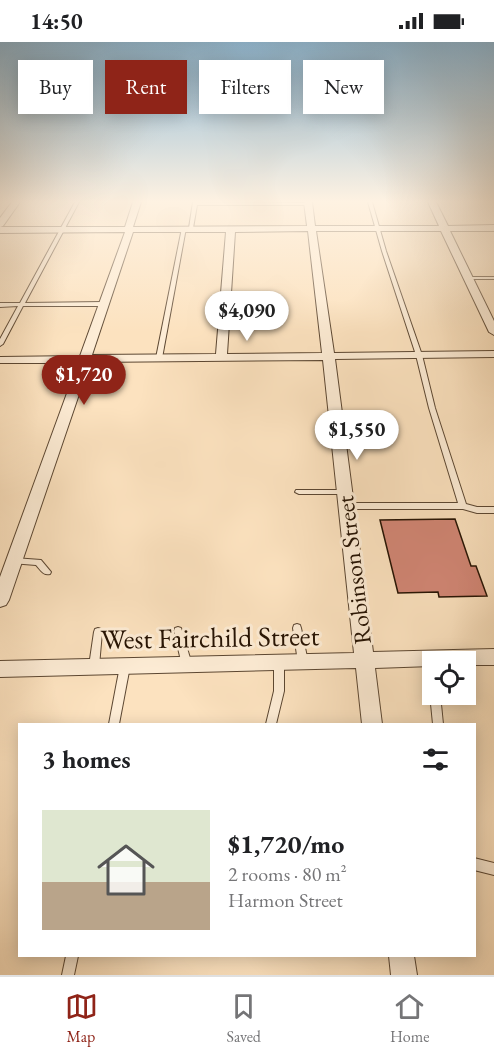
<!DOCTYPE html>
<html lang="en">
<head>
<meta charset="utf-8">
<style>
	body { margin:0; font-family:"EB Garamond",serif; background:#f2f2f2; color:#202124; height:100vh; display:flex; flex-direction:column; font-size:22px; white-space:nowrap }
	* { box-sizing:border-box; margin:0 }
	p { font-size:20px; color:#757577 }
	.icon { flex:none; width:33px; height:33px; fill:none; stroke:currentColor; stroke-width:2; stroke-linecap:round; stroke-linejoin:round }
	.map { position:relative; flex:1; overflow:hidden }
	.drawer { position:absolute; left:18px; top:681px; width:458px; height:234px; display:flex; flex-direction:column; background:#fff; border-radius:0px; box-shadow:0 3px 15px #0003 }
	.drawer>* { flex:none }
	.top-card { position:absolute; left:18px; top:18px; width:459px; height:54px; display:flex; gap:12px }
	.buttons { position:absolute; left:422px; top:609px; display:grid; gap:12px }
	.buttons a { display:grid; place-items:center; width:54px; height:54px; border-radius:0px; background:#fff; box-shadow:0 3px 15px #0003; font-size:30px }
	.price { position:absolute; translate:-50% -51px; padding:0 14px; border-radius:21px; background:#fff; color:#222; font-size:20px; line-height:39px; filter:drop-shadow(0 2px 3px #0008) }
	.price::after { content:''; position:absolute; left:50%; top:36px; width:18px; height:14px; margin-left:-9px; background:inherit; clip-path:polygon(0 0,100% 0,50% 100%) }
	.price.current { background:#8f2418; color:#fff }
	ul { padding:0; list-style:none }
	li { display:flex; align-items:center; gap:18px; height:150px; padding:0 24px }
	li span { display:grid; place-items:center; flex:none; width:168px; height:120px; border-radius:0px; color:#555 }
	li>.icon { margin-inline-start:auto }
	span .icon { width:72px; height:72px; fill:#fffc; stroke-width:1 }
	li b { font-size:26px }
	h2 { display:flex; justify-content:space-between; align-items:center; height:72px; padding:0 24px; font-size:26px }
	.chip { padding:0 21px; border-radius:0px; background:#fff; box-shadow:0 3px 15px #0003; font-size:21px; line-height:54px }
	.chip.current { background:#8f2418; color:#fff }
	.status { display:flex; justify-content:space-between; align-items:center; height:42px; padding:0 30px; background:#fff; direction:ltr }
	.status svg { height:16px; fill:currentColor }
	.tab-bar { display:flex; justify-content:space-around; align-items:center; height:84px; border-top:2px solid #e0e0e0; background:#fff; font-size:16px; color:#757577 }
	.tab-bar a { display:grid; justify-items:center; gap:3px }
	.tab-bar .current { color:#8f2418 }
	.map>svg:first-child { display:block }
	.building { fill:#d28675; stroke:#261303; stroke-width:1.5 }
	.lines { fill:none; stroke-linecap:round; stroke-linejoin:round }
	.lane-casing { stroke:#5c4732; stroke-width:2 }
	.street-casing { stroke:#5c4732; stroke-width:2 }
	.lane { fill:#fdecd5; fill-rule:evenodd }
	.street { fill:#fdecd5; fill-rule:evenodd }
	.labels { text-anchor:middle; stroke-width:6; stroke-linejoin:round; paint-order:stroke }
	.street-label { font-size:24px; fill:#261303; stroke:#fdecd5 }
	.near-street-label { font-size:28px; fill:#261303; stroke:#fdecd5 }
</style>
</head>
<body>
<div class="status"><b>14:50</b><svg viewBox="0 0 49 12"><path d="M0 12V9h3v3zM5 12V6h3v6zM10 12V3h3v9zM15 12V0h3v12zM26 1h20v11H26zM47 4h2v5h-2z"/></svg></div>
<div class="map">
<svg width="494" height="933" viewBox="0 0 494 933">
	<rect width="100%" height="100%" fill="#fce2bf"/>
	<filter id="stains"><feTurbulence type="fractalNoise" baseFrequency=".00333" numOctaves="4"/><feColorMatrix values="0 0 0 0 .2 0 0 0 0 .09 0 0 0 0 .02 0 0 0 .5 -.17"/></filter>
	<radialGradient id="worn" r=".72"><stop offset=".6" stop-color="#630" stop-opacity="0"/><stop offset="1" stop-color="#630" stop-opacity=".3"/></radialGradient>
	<path class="building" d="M455 477 471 524H476L487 554 439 555 438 550 398 551 380 478Z"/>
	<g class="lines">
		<g class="lane-casing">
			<g id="lane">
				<path d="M75 160H79L25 261 103 260 106 262 103 264H23L3 302 0 304V297L18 264 0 265V261H20Z"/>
				<path d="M193 160 308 161 310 162 308 163H197L193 186 191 187 189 186Z"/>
				<path d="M368 160H372L386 209 422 313 435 366 466 462 477 465H494V471H477L463 467H346L342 464 346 461H458L429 366 416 313 382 209Z"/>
				<path d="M184 185 186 186 162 316 159 318 156 316 182 186Z"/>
				<rect x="467" y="235" width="27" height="2"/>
				<path d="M296 448H345L349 450 345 452H299L295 450Z"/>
				<path d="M14 516 41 518 51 530 50 532C43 534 40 527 36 523L11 521 10 519 11 517Z"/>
				<path d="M297 582 300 583 301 586 308 620 306 623 303 624 300 623 298 620 293 586 294 583Z"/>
				<path d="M178 585 181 586 182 589 192 623 190 626 187 627 184 626 182 623 174 589 175 586Z"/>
				<path d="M98 586 101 587 102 590 99 624 97 627 94 628 91 627 89 624 94 590 95 587Z"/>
				<path d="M279 617 282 618 284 621V649L276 682H266L274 649V621L276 618Z"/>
				<path d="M125 620 128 621 130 624 119 682H109L120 624 122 621Z"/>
				<path d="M432 649V652H440L443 682H433L430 652Z"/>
				<path d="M474 816 494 821V833L474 828Z"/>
				<path d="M66 914H78L74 933H62Z"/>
			</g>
		</g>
		<g class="street-casing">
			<g id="street">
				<path d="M12 160H20L3 184 0 185V176Z"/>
				<path d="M133 160H141L133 185 307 184 304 160H312L315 184H439L428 160H436L448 184 494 183V189H450L494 279V293L489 290 441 189H316L334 311 494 309V315L335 317 373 610 494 607V623H465V620H432V624L375 626 382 682H362L356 626 0 635V619L354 611 323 318 90 320 9 558 6 563 0 565V535L78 321H0V315L80 314 125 190 0 191V185H125ZM308 189 322 311 227 312 235 190ZM133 190H226L216 312 92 313Z"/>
				<path d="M389 914H414L417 933H391Z"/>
			</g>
		</g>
		<use href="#lane" class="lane"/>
		<use href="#street" class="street"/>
	</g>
	<linearGradient id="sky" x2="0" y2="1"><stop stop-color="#8bb7d5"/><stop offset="0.55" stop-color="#fef2e2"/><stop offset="1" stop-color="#fef2e2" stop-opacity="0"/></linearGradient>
	<rect width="494" height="290" fill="url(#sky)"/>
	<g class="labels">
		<g class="street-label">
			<text transform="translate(354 528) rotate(-97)" y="8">Robinson Street</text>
		</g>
		<g class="near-street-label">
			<text transform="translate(210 595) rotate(-1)" y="10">West Fairchild Street</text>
		</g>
	</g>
	<rect width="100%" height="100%" filter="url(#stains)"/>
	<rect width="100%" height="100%" fill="url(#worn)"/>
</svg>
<div class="buttons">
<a><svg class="icon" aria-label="locate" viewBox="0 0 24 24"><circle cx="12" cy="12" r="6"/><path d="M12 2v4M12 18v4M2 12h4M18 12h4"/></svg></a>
</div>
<b class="price" style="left:247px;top:300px">$4,090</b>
<b class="price current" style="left:84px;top:364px">$1,720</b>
<b class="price" style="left:357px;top:419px">$1,550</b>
<div class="top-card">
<a class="chip">Buy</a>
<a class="chip current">Rent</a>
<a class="chip">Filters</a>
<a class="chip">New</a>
</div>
<section class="drawer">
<h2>3 homes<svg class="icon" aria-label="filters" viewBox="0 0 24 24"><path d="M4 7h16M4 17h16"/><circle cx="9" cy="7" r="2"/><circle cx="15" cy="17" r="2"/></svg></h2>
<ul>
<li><span style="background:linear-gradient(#dfe7d0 60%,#b9a48a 0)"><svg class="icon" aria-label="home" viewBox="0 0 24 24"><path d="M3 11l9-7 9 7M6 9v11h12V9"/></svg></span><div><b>$1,720/mo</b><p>2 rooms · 80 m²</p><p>Harmon Street</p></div></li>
</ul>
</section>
</div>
<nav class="tab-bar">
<a class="current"><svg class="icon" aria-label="map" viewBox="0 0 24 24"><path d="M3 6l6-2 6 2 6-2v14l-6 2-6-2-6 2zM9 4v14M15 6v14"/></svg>Map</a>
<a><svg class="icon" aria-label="saved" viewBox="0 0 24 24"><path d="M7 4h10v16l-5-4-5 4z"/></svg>Saved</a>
<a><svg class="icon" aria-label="home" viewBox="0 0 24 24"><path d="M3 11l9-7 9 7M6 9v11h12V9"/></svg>Home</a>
</nav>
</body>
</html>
